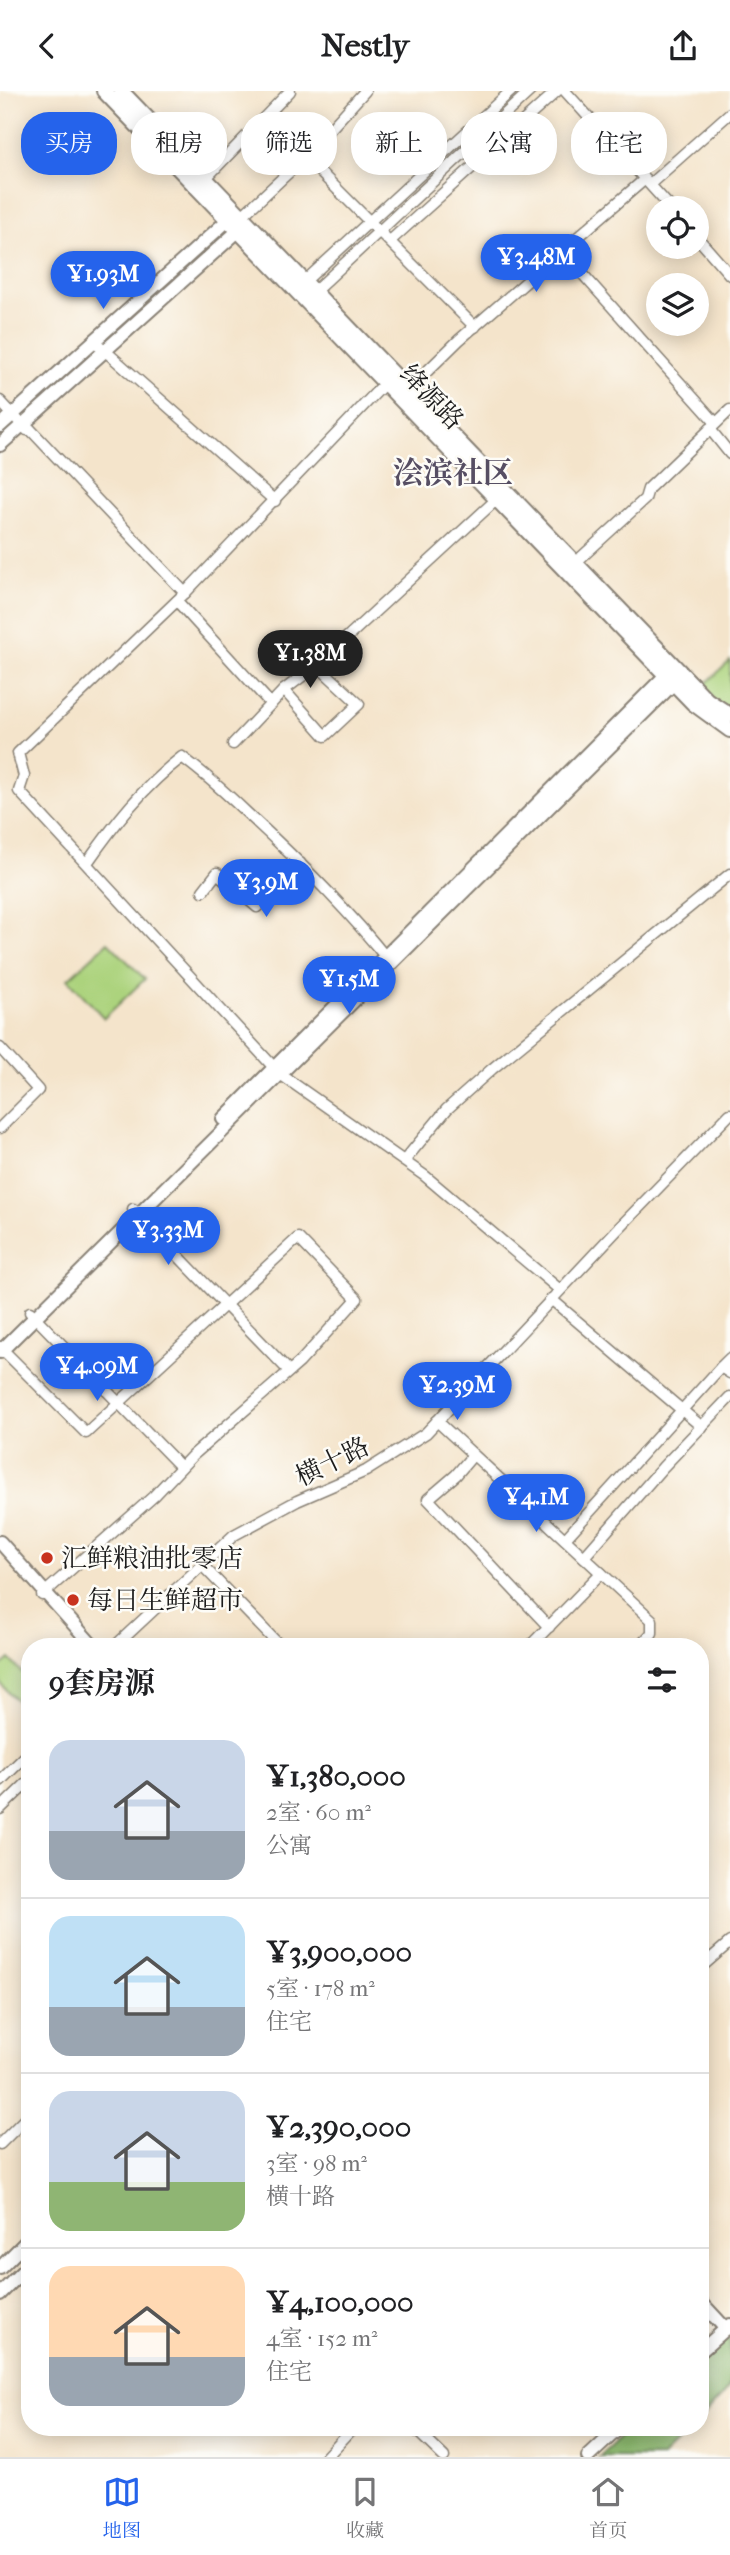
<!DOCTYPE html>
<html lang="zh">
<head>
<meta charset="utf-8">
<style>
	body { margin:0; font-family:"IM FELL French Canon","Noto Serif SC",serif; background:#f6f6f6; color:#202124; height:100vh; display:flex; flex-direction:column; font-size:26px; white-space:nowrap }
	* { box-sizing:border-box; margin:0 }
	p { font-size:23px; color:#757577 }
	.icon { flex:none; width:38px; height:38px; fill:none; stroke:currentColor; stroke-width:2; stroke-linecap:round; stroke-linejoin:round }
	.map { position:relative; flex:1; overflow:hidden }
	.sheet { position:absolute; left:21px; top:1547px; width:688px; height:798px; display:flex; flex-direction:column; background:#fff; border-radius:28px; box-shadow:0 4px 18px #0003 }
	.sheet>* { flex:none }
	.guide { position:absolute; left:21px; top:21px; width:690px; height:63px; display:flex; gap:14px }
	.buttons { position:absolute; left:646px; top:105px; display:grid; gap:14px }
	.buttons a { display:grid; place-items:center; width:63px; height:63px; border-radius:50%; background:#fff; box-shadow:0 4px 18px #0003; font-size:35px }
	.price { position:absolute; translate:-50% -60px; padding:0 16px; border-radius:24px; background:#2563eb; color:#fff; font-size:23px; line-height:46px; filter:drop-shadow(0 2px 4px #0008) }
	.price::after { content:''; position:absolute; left:50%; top:42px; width:21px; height:16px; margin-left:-10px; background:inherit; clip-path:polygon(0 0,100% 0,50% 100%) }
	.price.on { background:#222; color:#fff }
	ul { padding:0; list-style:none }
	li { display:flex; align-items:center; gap:21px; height:175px; padding:0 28px }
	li+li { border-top:2px solid #e0e0e0 }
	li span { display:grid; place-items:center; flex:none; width:196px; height:140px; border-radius:21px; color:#555 }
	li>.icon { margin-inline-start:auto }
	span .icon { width:84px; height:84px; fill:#fffc; stroke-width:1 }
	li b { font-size:30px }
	h2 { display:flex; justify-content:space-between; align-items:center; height:84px; padding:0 28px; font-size:30px }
	.tag { padding:0 24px; border-radius:28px; background:#fff; box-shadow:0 4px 18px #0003; font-size:24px; line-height:63px }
	.tag.on { background:#2563eb; color:#fff }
	header { display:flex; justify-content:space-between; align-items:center; height:91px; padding:0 28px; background:#fff; font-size:32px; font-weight:700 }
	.menu { display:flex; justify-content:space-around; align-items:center; height:98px; border-top:2px solid #e0e0e0; background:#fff; font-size:19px; color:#757577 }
	.menu a { display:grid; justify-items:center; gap:4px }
	.menu .on { color:#2563eb }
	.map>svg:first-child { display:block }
	.green { fill:#acd37d; stroke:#64784c; stroke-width:2 }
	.forest { fill:#89b56c; stroke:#526844; stroke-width:2 }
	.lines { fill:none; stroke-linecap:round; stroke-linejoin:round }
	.minor-casing { stroke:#888074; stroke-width:13 }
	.major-casing { stroke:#888074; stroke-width:16 }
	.highway-casing { stroke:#888074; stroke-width:18 }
	.minor { stroke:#fff; stroke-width:10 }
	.major { stroke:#fff; stroke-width:12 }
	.highway { stroke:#fff; stroke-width:14 }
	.poi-dot { fill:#c8321e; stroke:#fdfcf7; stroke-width:2.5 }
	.labels { text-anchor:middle; stroke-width:5; stroke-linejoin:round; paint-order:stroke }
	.street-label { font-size:26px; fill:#1c1c1c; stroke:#fdfcf7 }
	.poi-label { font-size:26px; fill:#1c1c1c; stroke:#fdfcf7; text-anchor:start }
	.quarter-label { font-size:30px; font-weight:bold; fill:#564e63; stroke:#fdfcf7 }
</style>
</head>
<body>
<header><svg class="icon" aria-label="back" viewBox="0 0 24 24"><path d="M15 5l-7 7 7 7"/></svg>Nestly<svg class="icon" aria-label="share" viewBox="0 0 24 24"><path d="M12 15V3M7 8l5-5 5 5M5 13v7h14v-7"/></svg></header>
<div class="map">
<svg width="730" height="2366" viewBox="0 0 730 2366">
	<rect width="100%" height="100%" fill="#fdfcf7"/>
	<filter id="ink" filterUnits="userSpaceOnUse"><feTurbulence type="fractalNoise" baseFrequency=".0143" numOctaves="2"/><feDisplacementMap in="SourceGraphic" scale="14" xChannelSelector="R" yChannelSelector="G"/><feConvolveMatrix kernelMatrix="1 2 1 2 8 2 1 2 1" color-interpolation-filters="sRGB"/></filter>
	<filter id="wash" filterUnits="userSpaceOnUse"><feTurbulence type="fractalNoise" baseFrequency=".00686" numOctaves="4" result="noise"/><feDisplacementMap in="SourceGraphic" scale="28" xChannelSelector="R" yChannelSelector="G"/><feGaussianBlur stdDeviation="1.57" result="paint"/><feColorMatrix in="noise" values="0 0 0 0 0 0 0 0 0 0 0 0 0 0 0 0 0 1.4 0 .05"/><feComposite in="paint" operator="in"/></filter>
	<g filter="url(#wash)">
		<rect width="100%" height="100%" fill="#f4e4cb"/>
		<g class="green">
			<path d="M730 570V624L698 600Z"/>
			<path d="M108 851 145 888 104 927 68 888Z"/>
			<path d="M9 1568 30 1590V1601L18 1611 0 1592V1576Z"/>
		</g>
		<g class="forest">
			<path d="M727 2246 730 2250V2295L700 2329V2271Z"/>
			<path d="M631 2336H693L662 2366H599Z"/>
		</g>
	</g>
	<g filter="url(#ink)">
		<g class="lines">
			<g class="minor-casing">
				<g id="minor">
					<path d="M565 0 671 117"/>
					<path d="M305 66 475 236"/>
					<path d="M205 88 290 0"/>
					<path d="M650 93 730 22"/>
					<path d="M241 126 305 66 365 0"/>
					<path d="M696 145 730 184"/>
					<path d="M390 150 557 0"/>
					<path d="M562 160 716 332"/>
					<path d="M304 191 511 0"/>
					<path d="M314 201 530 0"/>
					<path d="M94 250 275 410"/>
					<path d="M385 292 185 502 18 662 24 685 19 700 280 983 425 1085 560 1199"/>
					<path d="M408 299 459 249 645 88"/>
					<path d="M0 310 27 339"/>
					<path d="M29 337 185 502"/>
					<path d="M710 338 730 363"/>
					<path d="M575 472 645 408 648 398 730 319"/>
					<path d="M177 510 271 613"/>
					<path d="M284 599 317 574"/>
					<path d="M233 653 284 599 325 645 359 613 317 574 497 408"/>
					<path d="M87 772C115 732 143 696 182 666 205 683 226 702 247 722 297 768 346 816 388 869"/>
					<path d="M203 800 217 782 257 816 300 772"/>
					<path d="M0 957 38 999 0 1037"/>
					<path d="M404 1070 447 1018 492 978 730 783"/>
					<path d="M133 1118 289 1280"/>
					<path d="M551 1208 702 1336"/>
					<path d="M30 1221 181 1376"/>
					<path d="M0 1256 86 1342 298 1147 357 1208 300 1271 192 1365 154 1405 42 1504"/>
					<path d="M730 1267 721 1276 730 1282"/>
					<path d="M437 1330 652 1529V1542L639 1556"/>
					<path d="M473 1364 456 1384 428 1408 549 1536"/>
					<path d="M565 1448 721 1276"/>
					<path d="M584 1466 663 1376 730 1306"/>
					<path d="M202 1474 281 1556"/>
					<path d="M114 1556 234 1444 297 1410 366 1380 426 1342 617 1139 730 1023"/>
					<path d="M529 1556 601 1482"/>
					<path d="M0 1690 30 1661"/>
					<path d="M0 1718 30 1689"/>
					<path d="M700 1877 730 1851"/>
					<path d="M0 2053 30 2023"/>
					<path d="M413 2336 444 2366"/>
					<path d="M326 2366 354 2336"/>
				</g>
			</g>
			<g class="major-casing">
				<g id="major">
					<path d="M0 335 228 129"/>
					<path d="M0 354 238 140"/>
					<path d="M223 1028 672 578"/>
					<path d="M0 1261 680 586"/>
					<path d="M0 1451 94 1556"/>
					<path d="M0 2177 30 2147"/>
					<path d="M0 2203 30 2173"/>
					<path d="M700 2210 726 2238"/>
					<path d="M700 2261 730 2234"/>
					<path d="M588 2366 620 2336"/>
				</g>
			</g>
			<g class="highway-casing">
				<g id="highway">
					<path d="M104 0 693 612 730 639"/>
					<path d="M121 0 707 609 730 624"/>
				</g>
			</g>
			<use href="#minor" class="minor"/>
			<use href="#major" class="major"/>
			<use href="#highway" class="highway"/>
		</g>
	</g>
	<g class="poi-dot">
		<circle cx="47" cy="1467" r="7"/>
		<circle cx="73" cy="1509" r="7"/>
	</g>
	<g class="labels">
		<g class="street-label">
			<text transform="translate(432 306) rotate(46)" y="9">绛源路</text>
			<text transform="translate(332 1370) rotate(-26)" y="9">横十路</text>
		</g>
		<g class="poi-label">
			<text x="61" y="1476">汇鲜粮油批零店</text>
			<text x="87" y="1518">每日生鲜超市</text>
		</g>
		<g class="quarter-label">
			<text x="453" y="392">浍滨社区</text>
		</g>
	</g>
</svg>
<div class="buttons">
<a><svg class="icon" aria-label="locate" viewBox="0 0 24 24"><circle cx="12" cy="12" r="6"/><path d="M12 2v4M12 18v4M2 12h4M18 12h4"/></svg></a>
<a><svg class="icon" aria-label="layers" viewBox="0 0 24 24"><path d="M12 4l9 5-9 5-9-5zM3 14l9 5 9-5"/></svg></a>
</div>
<b class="price" style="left:536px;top:203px">¥3.48M</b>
<b class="price" style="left:103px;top:220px">¥1.93M</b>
<b class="price on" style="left:310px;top:599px">¥1.38M</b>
<b class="price" style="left:266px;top:828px">¥3.9M</b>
<b class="price" style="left:349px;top:925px">¥1.5M</b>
<b class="price" style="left:168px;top:1176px">¥3.33M</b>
<b class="price" style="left:97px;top:1312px">¥4.09M</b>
<b class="price" style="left:457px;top:1331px">¥2.39M</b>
<b class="price" style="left:536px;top:1443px">¥4.1M</b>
<div class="guide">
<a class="tag on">买房</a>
<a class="tag">租房</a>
<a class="tag">筛选</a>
<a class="tag">新上</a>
<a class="tag">公寓</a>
<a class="tag">住宅</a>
</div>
<section class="sheet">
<h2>9套房源<svg class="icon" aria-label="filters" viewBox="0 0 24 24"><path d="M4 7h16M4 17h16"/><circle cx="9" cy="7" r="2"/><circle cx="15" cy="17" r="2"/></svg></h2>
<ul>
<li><span style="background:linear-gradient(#c9d6e8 65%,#9aa5b1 0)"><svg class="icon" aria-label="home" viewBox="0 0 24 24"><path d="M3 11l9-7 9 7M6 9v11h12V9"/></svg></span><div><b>¥1,380,000</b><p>2室 · 60 m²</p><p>公寓</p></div></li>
<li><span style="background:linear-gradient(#bfe0f5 65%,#9aa5b1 0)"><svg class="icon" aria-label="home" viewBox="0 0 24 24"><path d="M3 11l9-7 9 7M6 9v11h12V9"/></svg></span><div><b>¥3,900,000</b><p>5室 · 178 m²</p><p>住宅</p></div></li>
<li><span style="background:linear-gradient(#c9d6e8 65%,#8fb573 0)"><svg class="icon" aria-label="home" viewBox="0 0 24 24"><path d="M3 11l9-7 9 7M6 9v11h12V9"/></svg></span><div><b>¥2,390,000</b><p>3室 · 98 m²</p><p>横十路</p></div></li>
<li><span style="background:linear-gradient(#ffd9b3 65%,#9aa5b1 0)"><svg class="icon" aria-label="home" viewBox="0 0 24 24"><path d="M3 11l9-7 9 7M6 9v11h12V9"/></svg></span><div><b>¥4,100,000</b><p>4室 · 152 m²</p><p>住宅</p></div></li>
</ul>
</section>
</div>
<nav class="menu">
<a class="on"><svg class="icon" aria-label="map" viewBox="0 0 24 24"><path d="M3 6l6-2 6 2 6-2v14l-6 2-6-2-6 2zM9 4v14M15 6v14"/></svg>地图</a>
<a><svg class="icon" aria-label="saved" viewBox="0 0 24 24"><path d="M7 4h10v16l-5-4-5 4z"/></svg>收藏</a>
<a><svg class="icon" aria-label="home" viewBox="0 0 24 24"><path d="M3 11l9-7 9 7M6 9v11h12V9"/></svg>首页</a>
</nav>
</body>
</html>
